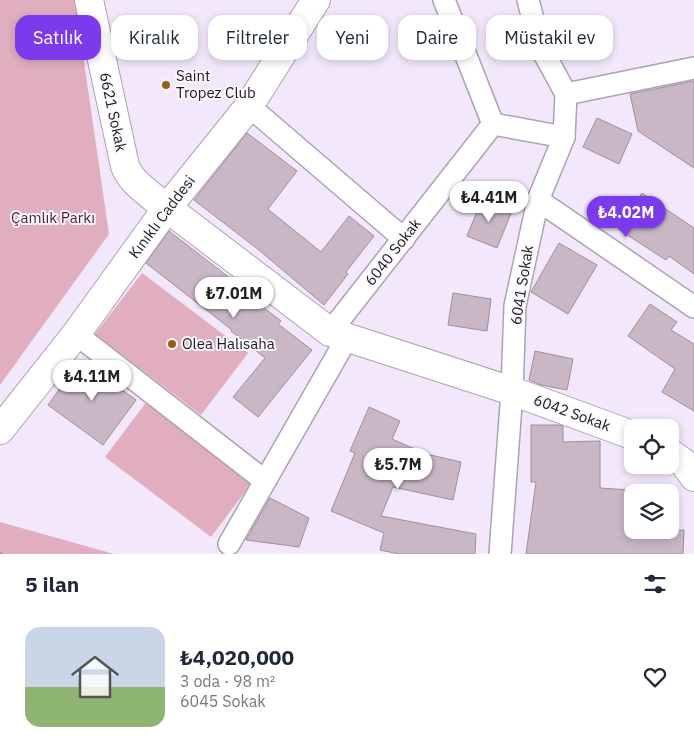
<!DOCTYPE html>
<html lang="tr">
<head>
<meta charset="utf-8">
<style>
	body { margin:0; font-family:"IBM Plex Sans",sans-serif; background:#f6f6f7; color:#1f2937; height:100vh; display:flex; flex-direction:column; font-size:19px; white-space:nowrap }
	* { box-sizing:border-box; margin:0 }
	p { font-size:16px; color:#747a83 }
	.icon { flex:none; width:28px; height:28px; fill:none; stroke:currentColor; stroke-width:2; stroke-linecap:round; stroke-linejoin:round }
	.map { position:relative; height:554px; overflow:hidden }
	.sheet { display:flex; flex-direction:column; background:#fff; flex:1 }
	.sheet>* { flex:none }
	.top-card { position:absolute; left:15px; top:15px; width:665px; height:45px; display:flex; gap:10px }
	.fabs { position:absolute; left:624px; top:419px; display:grid; gap:10px }
	.fabs a { display:grid; place-items:center; width:55px; height:55px; border-radius:10px; background:#fff; box-shadow:0 2px 8px #0003; font-size:25px }
	.price { position:absolute; translate:-50% -42px; padding:0 11px; border-radius:18px; background:#fff; color:#222; font-size:16px; line-height:32px; filter:drop-shadow(0 1px 2px #0008) }
	.price::after { content:''; position:absolute; left:50%; top:30px; width:15px; height:11px; margin-left:-8px; background:inherit; clip-path:polygon(0 0,100% 0,50% 100%) }
	.price.active { background:#7c3aed; color:#fff }
	ul { padding:0; list-style:none }
	li { display:flex; align-items:center; gap:15px; height:125px; padding:0 25px }
	li span { display:grid; place-items:center; flex:none; width:140px; height:100px; border-radius:15px; color:#555 }
	li>.icon { margin-inline-start:auto }
	span .icon { width:60px; height:60px; fill:#fffc; stroke-width:1 }
	li b { font-size:21px }
	h2 { display:flex; justify-content:space-between; align-items:center; height:60px; padding:0 25px; font-size:21px }
	.chip { padding:0 18px; border-radius:15px; background:#fff; box-shadow:0 2px 8px #0003; font-size:18px; line-height:45px }
	.chip.active { background:#7c3aed; color:#fff }
	.map>svg:first-child { display:block }
	.green { fill:#e0aebe }
	.building { fill:#cab7c6; stroke:#a08e9c }
	.lines { fill:none; stroke-linecap:round; stroke-linejoin:round }
	.minor-casing { stroke:#aca2b5; stroke-width:24 }
	.tertiary-casing { stroke:#aca2b5; stroke-width:30 }
	.path { stroke:#928a98; stroke-width:3; stroke-dasharray:4 2.5; stroke-linecap:butt }
	.minor { stroke:#fff; stroke-width:21 }
	.tertiary { stroke:#fff; stroke-width:28 }
	.poi-dot { fill:#945e15; stroke:#faf8fc; stroke-width:2 }
	.labels { text-anchor:middle; stroke-width:4; stroke-linejoin:round; paint-order:stroke }
	.poi-label { font-size:15px; fill:#1c1920; stroke:#faf8fc; text-anchor:start }
	.street-label { font-size:15px; fill:#1c1920; stroke:#faf8fc }
	.park-label { font-size:15px; fill:#571332; stroke:#faf8fc }
</style>
</head>
<body>
<div class="map">
<svg width="694" height="554" viewBox="0 0 694 554">
	<rect width="100%" height="100%" fill="#f2e7fb"/>
	<g class="green">
		<path d="M0 0H75L109 234 0 385Z"/>
		<path d="M142 273 248 353 201 415 95 334Z"/>
		<path d="M148 400 254 480 211 537 105 457Z"/>
		<path d="M0 522 114 554H0Z"/>
	</g>
	<g class="building">
		<path d="M694 81V168L638 131 630 94Z"/>
		<path d="M597 118 632 134 619 164 583 147Z"/>
		<path d="M247 133 297 171 268 209 269 210 321 252 349 216 374 236 346 272 348 274 324 305 259 250 194 200Z"/>
		<path d="M642 193 694 228V274L669 256 666 260 618 229Z"/>
		<path d="M482 199 512 211 497 248 467 236Z"/>
		<path d="M169 231 253 296 251 298 281 321 278 324 312 350 258 417 233 397 265 358 231 331 232 330 146 263Z"/>
		<path d="M559 243 597 265 568 314 531 292Z"/>
		<path d="M453 293 491 299 487 331 448 325Z"/>
		<path d="M650 304 677 322 671 330 694 344V411L662 392 675 369 628 336Z"/>
		<path d="M535 351 573 359 567 390 541 385 529 380Z"/>
		<path d="M81 360 136 400 103 445 48 405Z"/>
		<path d="M369 407 400 421 392 439 426 454 461 462 453 500 393 487 381 516 476 534 475 554H399L380 550 384 533 331 511 355 453 350 451Z"/>
		<path d="M531 425H559L563 426V442L600 441V488L630 490 625 530H684L683 554H526L536 482H531Z"/>
		<path d="M270 498 309 518 299 547 246 540Z"/>
	</g>
	<g class="lines">
		<g class="minor-casing">
			<g id="minor">
				<path d="M444 0 493 124"/>
				<path d="M566 94 694 68"/>
				<path d="M249 106 404 239"/>
				<path d="M493 124 564 137"/>
				<path d="M538 200 694 307"/>
				<path d="M330 332 493 124"/>
				<path d="M76 334 265 481"/>
				<path d="M229 544 347 338"/>
				<path d="M500 554 512 391 515 306 538 200 564 137 566 94 540 46 528 0"/>
			</g>
		</g>
		<g class="tertiary-casing">
			<g id="tertiary">
				<path d="M89 0 125 166C130 180 143 189 154 198L330 332 512 391 632 435"/>
				<path d="M0 430 76 334 167 208 249 106 316 0"/>
				<path d="M670 453 684 463 694 477"/>
			</g>
		</g>
		<path class="path" d="M0 553 1 554"/>
		<use href="#minor" class="minor"/>
		<use href="#tertiary" class="tertiary"/>
	</g>
	<g class="poi-dot">
		<circle cx="166" cy="85" r="5"/>
		<circle cx="172" cy="344" r="5"/>
	</g>
	<g class="labels">
		<g class="poi-label">
			<text x="176" y="81">Saint<tspan x="176" dy="17">Tropez Club</tspan></text>
			<text x="182" y="349">Olea Halısaha</text>
		</g>
		<g class="street-label">
			<text transform="translate(113 112) rotate(78)" y="5">6621 Sokak</text>
			<text transform="translate(162 217) rotate(-53)" y="5">Kınıklı Caddesi</text>
			<text transform="translate(393 252) rotate(-52)" y="5">6040 Sokak</text>
			<text transform="translate(522 285) rotate(-81)" y="5">6041 Sokak</text>
			<text transform="translate(572 413) rotate(20)" y="5">6042 Sokak</text>
		</g>
		<g class="park-label">
			<text x="53" y="223">Çamlık Parkı</text>
		</g>
	</g>
</svg>
<div class="fabs">
<a><svg class="icon" aria-label="locate" viewBox="0 0 24 24"><circle cx="12" cy="12" r="6"/><path d="M12 2v4M12 18v4M2 12h4M18 12h4"/></svg></a>
<a><svg class="icon" aria-label="layers" viewBox="0 0 24 24"><path d="M12 4l9 5-9 5-9-5zM3 14l9 5 9-5"/></svg></a>
</div>
<b class="price" style="left:489px;top:223px">₺4.41M</b>
<b class="price active" style="left:626px;top:238px">₺4.02M</b>
<b class="price" style="left:234px;top:319px">₺7.01M</b>
<b class="price" style="left:92px;top:402px">₺4.11M</b>
<b class="price" style="left:398px;top:490px">₺5.7M</b>
<div class="top-card">
<a class="chip active">Satılık</a>
<a class="chip">Kiralık</a>
<a class="chip">Filtreler</a>
<a class="chip">Yeni</a>
<a class="chip">Daire</a>
<a class="chip">Müstakil ev</a>
</div>
</div>
<section class="sheet">
<h2>5 ilan<svg class="icon" aria-label="filters" viewBox="0 0 24 24"><path d="M4 7h16M4 17h16"/><circle cx="9" cy="7" r="2"/><circle cx="15" cy="17" r="2"/></svg></h2>
<ul>
<li><span style="background:linear-gradient(#c9d6e8 60%,#8fb573 0)"><svg class="icon" aria-label="home" viewBox="0 0 24 24"><path d="M3 11l9-7 9 7M6 9v11h12V9"/></svg></span><div><b>₺4,020,000</b><p>3 oda · 98 m²</p><p>6045 Sokak</p></div><svg class="icon" aria-label="heart" viewBox="0 0 24 24"><path d="M12 20l-8-8c-3-5 5-10 8-4 3-6 11-1 8 4z"/></svg></li>
</ul>
</section>
</body>
</html>
